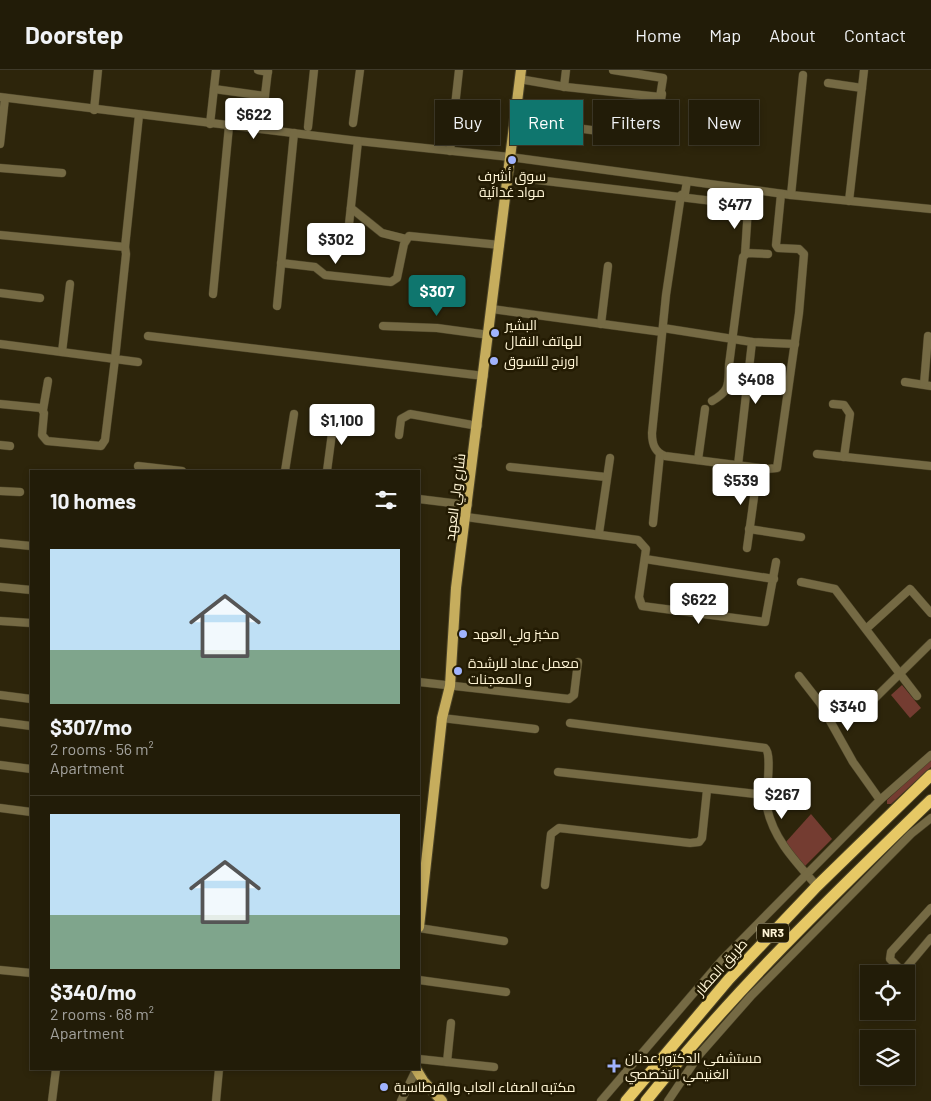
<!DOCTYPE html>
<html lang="en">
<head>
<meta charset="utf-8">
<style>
	body { margin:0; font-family:Barlow,Cairo,sans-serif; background:#2a2512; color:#f1f3f6; height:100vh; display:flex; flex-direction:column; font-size:19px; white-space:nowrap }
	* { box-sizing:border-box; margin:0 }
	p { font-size:16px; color:#a2a19c }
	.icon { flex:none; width:28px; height:28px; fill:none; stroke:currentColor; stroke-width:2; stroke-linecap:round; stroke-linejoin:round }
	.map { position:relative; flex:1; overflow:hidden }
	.side { position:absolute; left:30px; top:400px; width:390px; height:600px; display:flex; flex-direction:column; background:#221c08; border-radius:0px; box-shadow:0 2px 8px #0003,0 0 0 1px #3f3a29 }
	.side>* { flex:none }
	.guide { position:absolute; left:435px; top:30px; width:420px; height:45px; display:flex; gap:10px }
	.fabs { position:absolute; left:860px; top:895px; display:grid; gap:10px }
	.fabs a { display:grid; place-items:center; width:55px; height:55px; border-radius:0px; background:#221c08; box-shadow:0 2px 8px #0003,0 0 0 1px #3f3a29; font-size:25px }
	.price { position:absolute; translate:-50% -42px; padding:0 11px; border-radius:5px; background:#fff; color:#222; font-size:16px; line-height:32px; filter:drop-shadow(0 1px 2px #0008) }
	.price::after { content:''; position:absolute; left:50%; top:30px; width:15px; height:11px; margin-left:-8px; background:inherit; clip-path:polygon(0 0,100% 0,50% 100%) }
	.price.selected { background:#0f766e; color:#fff }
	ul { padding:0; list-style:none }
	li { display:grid; align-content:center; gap:10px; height:265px; padding:0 20px }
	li+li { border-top:1px solid #3f3a29 }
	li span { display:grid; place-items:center; height:155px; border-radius:0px; color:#555 }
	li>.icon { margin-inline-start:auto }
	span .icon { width:90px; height:90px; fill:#fffc; stroke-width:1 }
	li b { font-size:21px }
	h2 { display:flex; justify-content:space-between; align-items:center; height:60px; padding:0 20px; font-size:21px }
	.tag { padding:0 18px; border-radius:0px; background:#221c08; box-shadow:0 2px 8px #0003,0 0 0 1px #3f3a29; font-size:18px; line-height:45px }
	.tag.selected { background:#0f766e; color:#fff }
	header { display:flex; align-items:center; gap:30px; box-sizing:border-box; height:70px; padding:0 25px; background:#221c08; border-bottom:1px solid #3f3a29 }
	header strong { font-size:24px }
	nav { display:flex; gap:28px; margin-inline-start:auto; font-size:18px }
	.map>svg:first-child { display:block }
	.green { fill:#743c31 }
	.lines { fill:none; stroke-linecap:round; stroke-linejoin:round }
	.minor-casing { stroke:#4a4227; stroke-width:9 }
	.major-casing { stroke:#4a4227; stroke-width:12 }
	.highway-casing { stroke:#4a4227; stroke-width:13 }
	.minor { stroke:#756a44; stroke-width:8 }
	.major { stroke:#c6ad5d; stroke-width:10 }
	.highway { stroke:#e6c865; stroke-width:11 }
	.poi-dot { fill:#a0b3fd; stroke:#231b03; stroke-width:2 }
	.labels { text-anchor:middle; stroke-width:5; stroke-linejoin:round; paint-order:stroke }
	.shield { fill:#231b03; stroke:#bdb497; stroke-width:1 }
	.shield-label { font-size:12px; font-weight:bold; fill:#fff5d6 }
	.poi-label { font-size:14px; fill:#fff5d6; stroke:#231b03; text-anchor:start }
	.street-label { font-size:14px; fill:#fff5d6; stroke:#231b03 }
</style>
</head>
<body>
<header>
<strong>Doorstep</strong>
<nav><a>Home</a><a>Map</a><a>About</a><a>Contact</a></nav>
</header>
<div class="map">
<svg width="931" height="1031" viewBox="0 0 931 1031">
	<rect width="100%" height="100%" fill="#2d250b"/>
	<g class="green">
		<path d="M902 615 921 638 910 648 891 625Z"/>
		<path d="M931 689V697L891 734H887V730Z"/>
		<path d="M811 744 832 769 805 796 785 773Z"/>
	</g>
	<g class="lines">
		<g class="minor-casing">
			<g id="minor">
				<path d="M258 0 268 2"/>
				<path d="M519 9 566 17 660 27 663 8 613 0"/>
				<path d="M828 13 862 18"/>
				<path d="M564 17 566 0"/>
				<path d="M214 19 265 26"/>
				<path d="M0 27 358 71 510 87 791 125 931 139"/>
				<path d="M94 40 98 0"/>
				<path d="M353 53 360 0"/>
				<path d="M210 54 216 0"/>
				<path d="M308 57 314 0"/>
				<path d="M576 58 652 68 655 64 662 24"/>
				<path d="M261 59 268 0"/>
				<path d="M0 74 5 28"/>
				<path d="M450 81 459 0"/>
				<path d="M0 98 62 103"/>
				<path d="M529 109 713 131"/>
				<path d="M687 111 685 123 681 125 666 225 652 363C652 373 654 382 665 386L767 399 777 398 799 243 804 184 799 179 778 178 776 175 781 124"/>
				<path d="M791 125 803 5"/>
				<path d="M849 131 864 0"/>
				<path d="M351 138 382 163 406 169"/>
				<path d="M0 165 125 177 126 184 115 289 138 292"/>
				<path d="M347 173 358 71"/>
				<path d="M125 177 139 45"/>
				<path d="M745 184 748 138"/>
				<path d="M281 193 315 197 325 205 391 212 397 208 404 174 409 166 500 175"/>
				<path d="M0 223 40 228"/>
				<path d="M213 224 229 56"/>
				<path d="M277 236 294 63"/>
				<path d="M492 239 662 262"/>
				<path d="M601 254 608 196"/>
				<path d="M383 256 437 258 489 265"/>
				<path d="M663 258 752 272 795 274"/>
				<path d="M148 266 484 306"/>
				<path d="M0 274 115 289 105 370 101 376 47 371 42 365 44 343 41 338 0 334"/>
				<path d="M62 282 70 214"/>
				<path d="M905 312 931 316"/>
				<path d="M924 314 928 266"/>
				<path d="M712 331C731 320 728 314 729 295L743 187 747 183 768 184"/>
				<path d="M833 334 844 335 850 344 844 387"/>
				<path d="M43 340 48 311"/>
				<path d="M399 365 401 349 410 344 478 356"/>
				<path d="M0 375 10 376"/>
				<path d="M817 384 931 396"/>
				<path d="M698 390 705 339"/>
				<path d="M738 395 752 272"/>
				<path d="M138 396 182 401"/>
				<path d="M510 397 606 407"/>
				<path d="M285 401 294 344"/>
				<path d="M327 401 334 348"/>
				<path d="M0 421 20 422"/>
				<path d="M419 429 468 435"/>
				<path d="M466 447 638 470 646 479 639 527 642 536 765 552 776 492"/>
				<path d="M653 453 660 384"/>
				<path d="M749 459 801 467"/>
				<path d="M599 463 610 388"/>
				<path d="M0 473 31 476"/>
				<path d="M747 478 758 398"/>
				<path d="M645 489 774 509"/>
				<path d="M801 512 835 519 917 626"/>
				<path d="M0 517 31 520"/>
				<path d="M0 551 31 553"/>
				<path d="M866 559 910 519 931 543"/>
				<path d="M799 606 820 633 853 692 880 730"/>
				<path d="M419 612 569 629 574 625 578 592"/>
				<path d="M0 625 31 629"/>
				<path d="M866 637 931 573"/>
				<path d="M442 648 535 659"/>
				<path d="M0 652 31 656"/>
				<path d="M570 653 765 678C773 684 765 726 767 738 774 770 796 792 817 816"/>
				<path d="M0 695 31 699"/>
				<path d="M558 702 765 725"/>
				<path d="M0 738 31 742"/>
				<path d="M545 815 551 764 559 758 690 773 699 772 702 768 707 720"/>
				<path d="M931 838 891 882 890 889 900 899H905L931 868"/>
				<path d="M419 858 504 871"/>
				<path d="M0 900 31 903"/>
				<path d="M419 910 506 922"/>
				<path d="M419 989 494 997"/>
				<path d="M447 992 451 953"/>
				<path d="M52 1031 56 999"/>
				<path d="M216 1031 219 999"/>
				<path d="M401 1031 416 1000"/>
				<path d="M601 1031 722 890 880 730 931 685"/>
				<path d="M668 1031 699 985 751 926 911 764 931 748"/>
			</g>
		</g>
		<g class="major-casing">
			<g id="major">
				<path d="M419 857 442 648 450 616 456 518 521 0"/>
				<path d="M416 999 424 1012 442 1031"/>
			</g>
		</g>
		<g class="highway-casing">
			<g id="highway">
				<path d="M626 1031 729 909 817 816 931 705"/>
				<path d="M646 1031C732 923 832 826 931 730"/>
			</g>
		</g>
		<use href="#minor" class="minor"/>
		<use href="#major" class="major"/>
		<use href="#highway" class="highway"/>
	</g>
	<g class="poi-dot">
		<circle cx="512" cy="90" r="5"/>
		<circle cx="495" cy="263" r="5"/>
		<circle cx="494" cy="291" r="5"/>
		<circle cx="463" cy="564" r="5"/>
		<circle cx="458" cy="601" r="5"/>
		<path d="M611.5 988.5h5v5h5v5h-5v5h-5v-5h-5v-5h5z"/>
		<circle cx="384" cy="1017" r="5"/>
	</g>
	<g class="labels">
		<rect class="shield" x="757" y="853.5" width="32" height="19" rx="4"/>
		<g class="shield-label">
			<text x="773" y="867">NR3</text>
		</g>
		<g class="poi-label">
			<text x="512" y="111" text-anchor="middle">سوق أشرف<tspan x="512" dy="16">مواد غدائية</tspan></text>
			<text x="505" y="260">البشير<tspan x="505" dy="16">للهاتف النقال</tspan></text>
			<text x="504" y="296">اورنج للتسوق</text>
			<text x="473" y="569">مخبز ولي العهد</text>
			<text x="468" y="598">معمل عماد للرشدة<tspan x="468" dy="16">و المعجنات</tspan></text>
			<text x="625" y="993">مستشفي الدكتور عدنان<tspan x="625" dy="16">الغنيمي التخصصي</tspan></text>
			<text x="394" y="1022">مكتبه الصفاء العاب والقرطاسية</text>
		</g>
		<g class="street-label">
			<text transform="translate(455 427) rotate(-83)" y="5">شارع ولي العهد</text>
			<text transform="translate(721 897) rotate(-48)" y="5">طريق المطار</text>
		</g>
	</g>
</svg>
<div class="fabs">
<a><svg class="icon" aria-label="locate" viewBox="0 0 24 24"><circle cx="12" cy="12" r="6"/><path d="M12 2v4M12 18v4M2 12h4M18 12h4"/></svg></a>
<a><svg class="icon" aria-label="layers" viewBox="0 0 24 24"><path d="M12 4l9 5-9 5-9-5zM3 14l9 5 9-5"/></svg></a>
</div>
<b class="price" style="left:254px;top:70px">$622</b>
<b class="price" style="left:735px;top:160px">$477</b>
<b class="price" style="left:336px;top:195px">$302</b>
<b class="price selected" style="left:437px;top:247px">$307</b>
<b class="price" style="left:756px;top:335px">$408</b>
<b class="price" style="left:342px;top:376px">$1,100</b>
<b class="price" style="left:741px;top:436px">$539</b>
<b class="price" style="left:699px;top:555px">$622</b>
<b class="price" style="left:848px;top:662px">$340</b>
<b class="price" style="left:782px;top:750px">$267</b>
<div class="guide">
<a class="tag">Buy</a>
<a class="tag selected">Rent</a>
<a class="tag">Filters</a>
<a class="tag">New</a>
</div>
<section class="side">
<h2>10 homes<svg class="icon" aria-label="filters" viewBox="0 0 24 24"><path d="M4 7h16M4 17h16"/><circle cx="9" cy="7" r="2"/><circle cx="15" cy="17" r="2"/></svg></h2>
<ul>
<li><span style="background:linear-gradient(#bfe0f5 65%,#7fa58c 0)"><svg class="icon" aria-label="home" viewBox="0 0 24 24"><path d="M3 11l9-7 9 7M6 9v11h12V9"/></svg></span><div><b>$307/mo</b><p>2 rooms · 56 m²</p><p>Apartment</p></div></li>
<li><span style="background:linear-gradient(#bfe0f5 65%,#7fa58c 0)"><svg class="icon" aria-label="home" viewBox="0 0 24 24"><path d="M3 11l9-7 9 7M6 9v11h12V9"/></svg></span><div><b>$340/mo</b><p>2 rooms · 68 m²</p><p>Apartment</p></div></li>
</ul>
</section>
</div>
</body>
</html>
